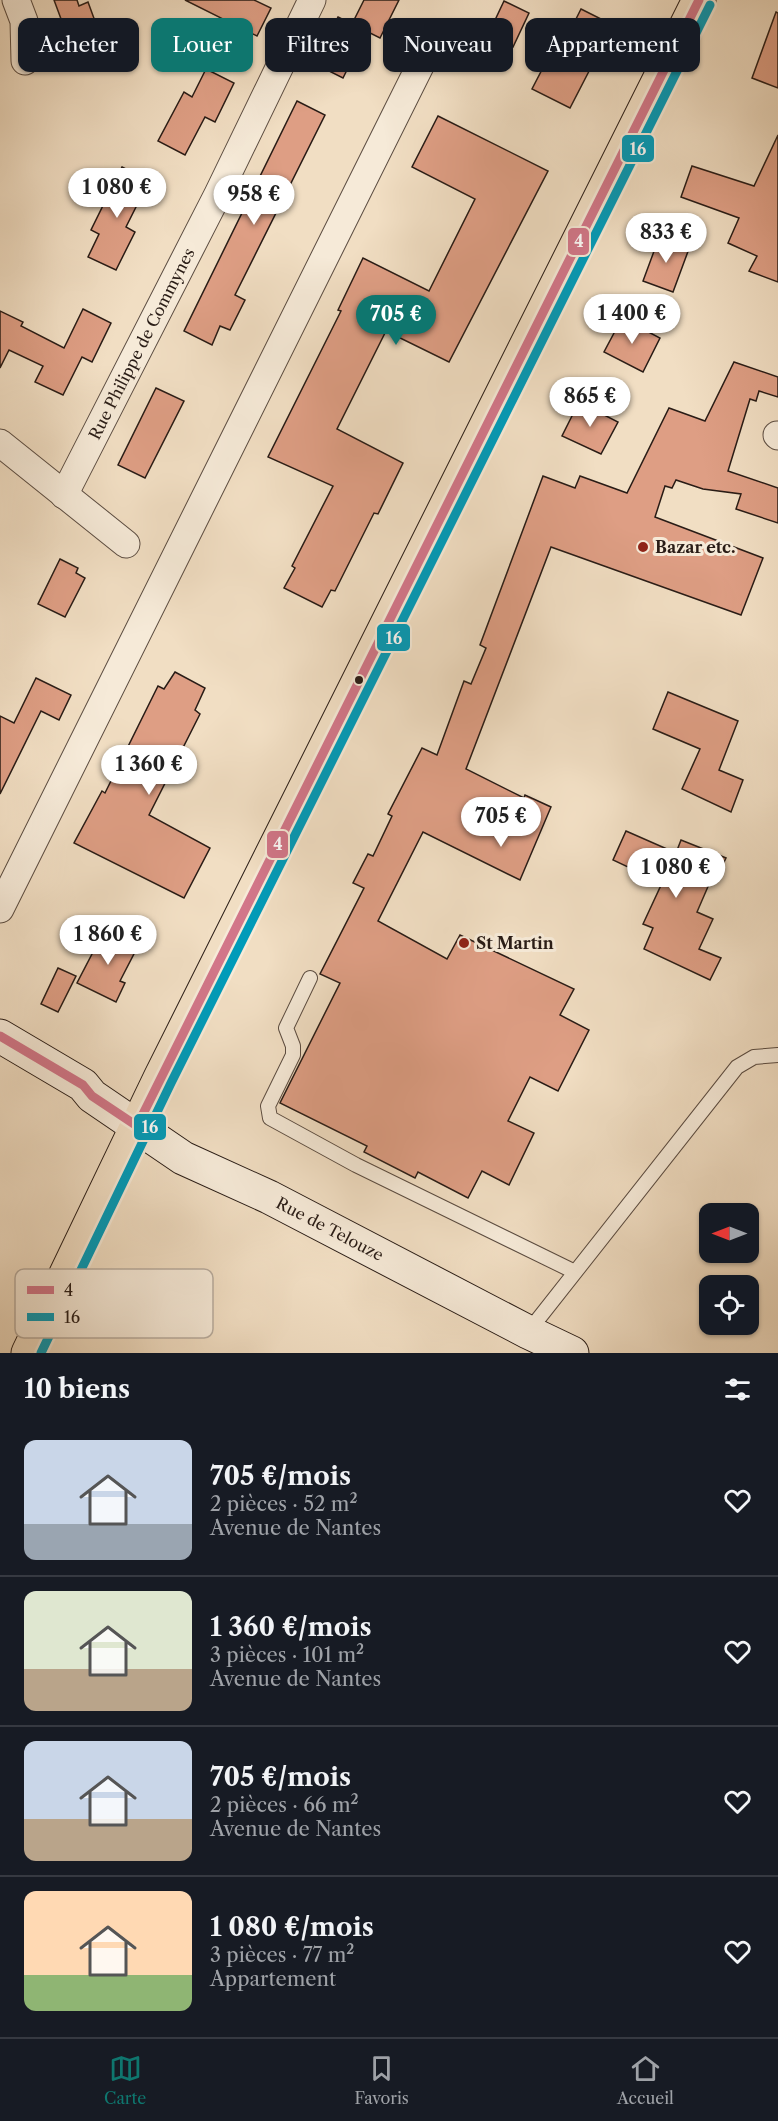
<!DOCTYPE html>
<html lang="fr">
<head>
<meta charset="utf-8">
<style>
	body { margin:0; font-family:"Libre Caslon Text",serif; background:#20242c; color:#f1f3f6; height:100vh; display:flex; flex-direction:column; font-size:22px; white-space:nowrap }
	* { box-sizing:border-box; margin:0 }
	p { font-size:20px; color:#9ea1a6 }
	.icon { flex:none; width:33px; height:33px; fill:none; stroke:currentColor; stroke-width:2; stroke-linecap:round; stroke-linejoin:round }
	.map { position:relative; height:1353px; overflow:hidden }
	.side { display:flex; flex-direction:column; background:#171b24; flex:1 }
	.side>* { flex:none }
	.hud { position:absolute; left:18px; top:18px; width:742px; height:54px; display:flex; gap:12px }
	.needle { width:39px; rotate:270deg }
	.tools { position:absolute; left:699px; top:1203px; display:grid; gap:12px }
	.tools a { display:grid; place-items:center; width:60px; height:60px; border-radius:12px; background:#171b24; box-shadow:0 2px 4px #0004; font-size:30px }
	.price { position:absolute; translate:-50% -51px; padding:0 14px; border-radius:21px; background:#fff; color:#222; font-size:20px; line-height:39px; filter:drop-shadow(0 2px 3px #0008) }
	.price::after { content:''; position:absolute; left:50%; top:36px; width:18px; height:14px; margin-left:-9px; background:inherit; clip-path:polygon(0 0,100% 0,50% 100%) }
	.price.current { background:#0f766e; color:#fff }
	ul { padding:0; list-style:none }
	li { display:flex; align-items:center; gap:18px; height:150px; padding:0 24px }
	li+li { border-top:2px solid #363941 }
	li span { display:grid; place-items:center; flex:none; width:168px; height:120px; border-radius:12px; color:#555 }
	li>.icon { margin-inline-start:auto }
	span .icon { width:72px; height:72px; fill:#fffc; stroke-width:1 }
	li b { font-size:26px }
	h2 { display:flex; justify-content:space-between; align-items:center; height:72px; padding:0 24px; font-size:26px }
	.chip { padding:0 21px; border-radius:12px; background:#171b24; box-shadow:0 2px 4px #0004; font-size:21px; line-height:54px }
	.chip.current { background:#0f766e; color:#fff }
	.menu { display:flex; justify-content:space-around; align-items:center; height:84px; border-top:2px solid #363941; background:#171b24; font-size:16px; color:#9ea1a6 }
	.menu a { display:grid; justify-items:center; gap:3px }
	.menu .current { color:#0f766e }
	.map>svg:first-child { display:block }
	.building { fill:#de9e84; stroke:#291c16; stroke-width:1.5 }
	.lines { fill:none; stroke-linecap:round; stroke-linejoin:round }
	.lane-casing { stroke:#5b4c41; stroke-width:16 }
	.street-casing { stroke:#5b4c41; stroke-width:29 }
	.secondary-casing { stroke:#291c16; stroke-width:35 }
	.primary-casing { stroke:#291c16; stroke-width:35 }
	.lane { stroke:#f6ead8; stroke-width:14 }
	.street { stroke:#f6ead8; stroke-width:27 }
	.secondary { stroke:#f6ead8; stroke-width:33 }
	.primary { stroke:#f1dec3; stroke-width:33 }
	.bus-1-casing { stroke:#f6ead8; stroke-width:14 }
	.bus-2-casing { stroke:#f6ead8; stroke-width:14 }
	.bus-1 { stroke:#d27689; stroke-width:9 }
	.bus-2 { stroke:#009bb9; stroke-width:9 }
	.poi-dot { fill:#8f2418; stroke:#f6ead8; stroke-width:2 }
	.bus-dot { fill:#291c16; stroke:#f6ead8; stroke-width:2 }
	.labels { text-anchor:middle; stroke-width:6; stroke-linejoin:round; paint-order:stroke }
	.street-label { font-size:16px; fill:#291c16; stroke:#f6ead8 }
	.poi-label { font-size:16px; font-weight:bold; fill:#291c16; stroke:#f6ead8; text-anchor:start }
	.key { fill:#f6ead8; stroke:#b8ac9e; stroke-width:1.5 }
	.key-label { font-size:16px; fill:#291c16 }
	.line-badge { stroke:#f6ead8; stroke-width:2 }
	.badge-label { font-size:16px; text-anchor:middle; font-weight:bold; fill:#fff }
</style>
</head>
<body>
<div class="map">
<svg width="778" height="1353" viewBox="0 0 778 1353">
	<rect width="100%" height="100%" fill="#f1dec3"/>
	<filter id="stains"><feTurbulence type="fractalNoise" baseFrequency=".00333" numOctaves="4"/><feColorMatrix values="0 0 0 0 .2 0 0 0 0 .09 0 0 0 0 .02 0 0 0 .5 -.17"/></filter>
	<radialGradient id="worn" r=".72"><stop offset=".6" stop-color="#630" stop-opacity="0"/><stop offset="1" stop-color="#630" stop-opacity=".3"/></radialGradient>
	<g class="building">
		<path d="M54 0H77L79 6 88 2 103 43 74 54Z"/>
		<path d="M185 0H254L271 8 257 36Z"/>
		<path d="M364 0H399L380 38 352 24Z"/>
		<path d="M504 1 529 13 513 47 488 35Z"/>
		<path d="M581 9 631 34 619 57 601 48 570 108 532 89 546 62 553 65Z"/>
		<path d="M776 12 778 13V88L752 78Z"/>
		<path d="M338 17 366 31 343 78 315 64Z"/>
		<path d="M206 69 234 83 215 122 205 117 185 155 158 141 184 92 192 97Z"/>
		<path d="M297 101 325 115 235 295 245 300 230 330 220 326 212 345 184 331Z"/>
		<path d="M438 116 548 171 449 362 386 331 337 429 403 463 378 514 374 513 335 591 331 590 322 607 284 588 295 568 292 566 333 486 268 457 341 311 338 310 363 258 429 291 475 199 412 167Z"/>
		<path d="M778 135V282L749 271 757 256 728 243 739 218 681 197 692 166 754 186Z"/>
		<path d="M122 167 149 181 126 227 135 232 116 270 88 257 99 234 91 230Z"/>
		<path d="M660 235 690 246 673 292 643 281Z"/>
		<path d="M83 309 111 323 92 362 82 357 63 395 35 382 43 366 9 350 0 368V311L23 322 21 326 64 348Z"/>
		<path d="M622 318 660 338 643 372 604 352Z"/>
		<path d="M734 362 778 377V397L759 391 756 401 750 399 728 471 778 488V523L736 509 741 494 703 489 676 480 672 488 665 486 655 517 763 558 741 615 551 547 466 769 524 798 525 795 551 807 520 880 423 832 378 921 447 959 460 935 574 989 560 1015 589 1030 558 1091 530 1077 508 1121 534 1133 509 1185 482 1171 468 1198 418 1172 415 1178 364 1152 367 1146 280 1103 340 983 320 974 364 888 353 883 368 854 373 856 392 816 388 814 422 748 437 755 464 681 471 684 486 648 480 645 543 476 575 488 580 476 627 493 669 408 705 421Z"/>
		<path d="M156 388 184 401 145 478 118 465Z"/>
		<path d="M579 402 618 422 601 454 562 436Z"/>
		<path d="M60 559 78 568 76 573 85 578 65 617 38 604Z"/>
		<path d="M175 672 205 688 195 710 200 714 149 815 210 848 184 898 74 843 102 791 105 793 158 686 164 689Z"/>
		<path d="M36 678 71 695 59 720 41 711 0 794V716L14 723Z"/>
		<path d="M668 692 738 721 719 770 743 780 731 812 682 789 700 749 653 729Z"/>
		<path d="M626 831 676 853 681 840 726 858 717 877 713 875 697 912 713 919 699 949 721 958 710 980 644 949 653 928 643 924 662 883 613 860Z"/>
		<path d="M105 929 138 946 120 981 125 983 116 1002 77 983Z"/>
		<path d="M58 968 76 976 58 1012 41 1004Z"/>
	</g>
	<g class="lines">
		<g class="lane-casing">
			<g id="lane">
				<path d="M310 978 286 1028 293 1046V1055L268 1106 270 1118 356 1165 573 1271"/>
				<path d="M528 1332 737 1067 754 1057 778 1055"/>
			</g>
		</g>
		<g class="street-casing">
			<g id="street">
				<path d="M16 0 24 21 25 61"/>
				<path d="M777 435 778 436"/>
				<path d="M0 443 126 544"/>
				<path id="s1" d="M64 495 218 194 312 0"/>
				<path d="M0 909 421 64"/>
			</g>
		</g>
		<g class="secondary-casing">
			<g id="secondary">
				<path id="s2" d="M0 1036 83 1085 92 1096 183 1158 269 1197 528 1332 572 1353"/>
			</g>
		</g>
		<g class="primary-casing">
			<path id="primary" d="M28 1353 160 1078 699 0"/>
		</g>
		<use href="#lane" class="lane"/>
		<use href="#street" class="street"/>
		<use href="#secondary" class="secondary"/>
		<use href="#primary" class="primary"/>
		<g class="bus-1-casing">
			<g id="bus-1">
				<path d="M0 1036 83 1085 92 1096 137 1126"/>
				<path d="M137 1126 699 0"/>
			</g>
		</g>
		<g class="bus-2-casing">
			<path id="bus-2" d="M41 1353 171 1083 710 5"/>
		</g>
		<use href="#bus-1" class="bus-1"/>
		<use href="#bus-2" class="bus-2"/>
	</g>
	<g class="poi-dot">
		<circle cx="643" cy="547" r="6"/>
		<circle cx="464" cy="943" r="6"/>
	</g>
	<circle class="bus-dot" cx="359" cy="680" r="5"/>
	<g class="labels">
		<g class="street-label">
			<text dy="6" stroke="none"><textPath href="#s1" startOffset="170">Rue Philippe de Commynes</textPath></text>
			<text dy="6" stroke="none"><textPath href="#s2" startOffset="384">Rue de Telouze</textPath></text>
		</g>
		<g class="poi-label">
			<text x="655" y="553">Bazar etc.</text>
			<text x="476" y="949">St Martin</text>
		</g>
	</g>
	<rect x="15" y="1269" width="198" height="69" rx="9" class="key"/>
	<rect x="27" y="1286" width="27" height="8" fill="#d27689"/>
	<rect x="27" y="1313" width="27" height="8" fill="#009bb9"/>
	<g class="key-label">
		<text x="64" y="1296">4</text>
		<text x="64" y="1323">16</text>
	</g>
	<g class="line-badge">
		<rect x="621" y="134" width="34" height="29" rx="6" fill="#009bb9"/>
		<rect x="567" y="227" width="23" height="29" rx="6" fill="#d27689"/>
		<rect x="376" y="623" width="35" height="29" rx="6" fill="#009bb9"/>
		<rect x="266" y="830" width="23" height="29" rx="6" fill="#d27689"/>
		<rect x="133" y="1113" width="34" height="28" rx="6" fill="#009bb9"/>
	</g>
	<g class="badge-label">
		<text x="638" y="155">16</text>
		<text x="579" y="247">4</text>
		<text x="394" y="644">16</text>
		<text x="278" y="850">4</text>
		<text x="150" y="1133">16</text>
	</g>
	<rect width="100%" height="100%" filter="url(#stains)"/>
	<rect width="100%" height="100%" fill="url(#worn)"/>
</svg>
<div class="tools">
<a><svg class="needle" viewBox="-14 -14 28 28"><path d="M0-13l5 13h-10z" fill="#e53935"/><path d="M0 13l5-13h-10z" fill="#9ea1a6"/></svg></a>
<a><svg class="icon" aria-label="locate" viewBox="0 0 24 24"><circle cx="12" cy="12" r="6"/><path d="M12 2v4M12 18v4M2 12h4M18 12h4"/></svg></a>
</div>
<b class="price" style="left:117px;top:219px">1 080 €</b>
<b class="price" style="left:254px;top:226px">958 €</b>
<b class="price" style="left:666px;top:264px">833 €</b>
<b class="price" style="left:632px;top:345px">1 400 €</b>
<b class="price current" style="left:396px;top:346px">705 €</b>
<b class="price" style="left:590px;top:428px">865 €</b>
<b class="price" style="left:149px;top:796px">1 360 €</b>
<b class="price" style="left:501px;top:848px">705 €</b>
<b class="price" style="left:676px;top:899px">1 080 €</b>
<b class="price" style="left:108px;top:966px">1 860 €</b>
<div class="hud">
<a class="chip">Acheter</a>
<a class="chip current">Louer</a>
<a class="chip">Filtres</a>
<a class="chip">Nouveau</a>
<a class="chip">Appartement</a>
</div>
</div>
<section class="side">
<h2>10 biens<svg class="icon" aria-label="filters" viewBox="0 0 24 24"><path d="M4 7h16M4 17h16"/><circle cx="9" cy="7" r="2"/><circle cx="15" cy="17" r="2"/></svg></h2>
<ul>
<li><span style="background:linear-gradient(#c9d6e8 70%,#9aa5b1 0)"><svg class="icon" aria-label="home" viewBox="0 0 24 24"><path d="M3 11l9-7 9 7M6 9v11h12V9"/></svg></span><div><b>705 €/mois</b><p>2 pièces · 52 m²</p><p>Avenue de Nantes</p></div><svg class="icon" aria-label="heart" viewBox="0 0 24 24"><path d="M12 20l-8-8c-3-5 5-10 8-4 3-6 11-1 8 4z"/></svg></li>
<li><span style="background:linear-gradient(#dfe7d0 65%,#b9a48a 0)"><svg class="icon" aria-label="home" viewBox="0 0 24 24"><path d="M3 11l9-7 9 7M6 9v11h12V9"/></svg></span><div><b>1 360 €/mois</b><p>3 pièces · 101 m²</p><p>Avenue de Nantes</p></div><svg class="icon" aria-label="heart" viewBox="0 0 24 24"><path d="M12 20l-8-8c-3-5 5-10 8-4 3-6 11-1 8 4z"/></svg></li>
<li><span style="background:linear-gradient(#c9d6e8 65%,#b9a48a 0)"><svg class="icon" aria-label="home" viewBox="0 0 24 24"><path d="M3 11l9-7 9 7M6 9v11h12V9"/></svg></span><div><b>705 €/mois</b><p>2 pièces · 66 m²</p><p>Avenue de Nantes</p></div><svg class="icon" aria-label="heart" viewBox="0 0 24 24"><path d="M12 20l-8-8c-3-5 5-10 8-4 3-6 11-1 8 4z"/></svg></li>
<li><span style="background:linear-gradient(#ffd9b3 70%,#8fb573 0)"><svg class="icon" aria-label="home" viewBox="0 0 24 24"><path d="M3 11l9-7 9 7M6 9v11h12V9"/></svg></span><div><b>1 080 €/mois</b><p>3 pièces · 77 m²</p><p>Appartement</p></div><svg class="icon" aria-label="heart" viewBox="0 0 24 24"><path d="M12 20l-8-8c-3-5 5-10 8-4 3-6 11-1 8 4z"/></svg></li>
</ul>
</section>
<nav class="menu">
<a class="current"><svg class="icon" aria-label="map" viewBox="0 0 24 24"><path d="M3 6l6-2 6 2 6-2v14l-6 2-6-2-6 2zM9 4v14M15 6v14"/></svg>Carte</a>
<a><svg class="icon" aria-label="saved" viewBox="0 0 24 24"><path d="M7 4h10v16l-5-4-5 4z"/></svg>Favoris</a>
<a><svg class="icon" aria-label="home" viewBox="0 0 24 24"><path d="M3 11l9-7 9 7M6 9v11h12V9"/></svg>Accueil</a>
</nav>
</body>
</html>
